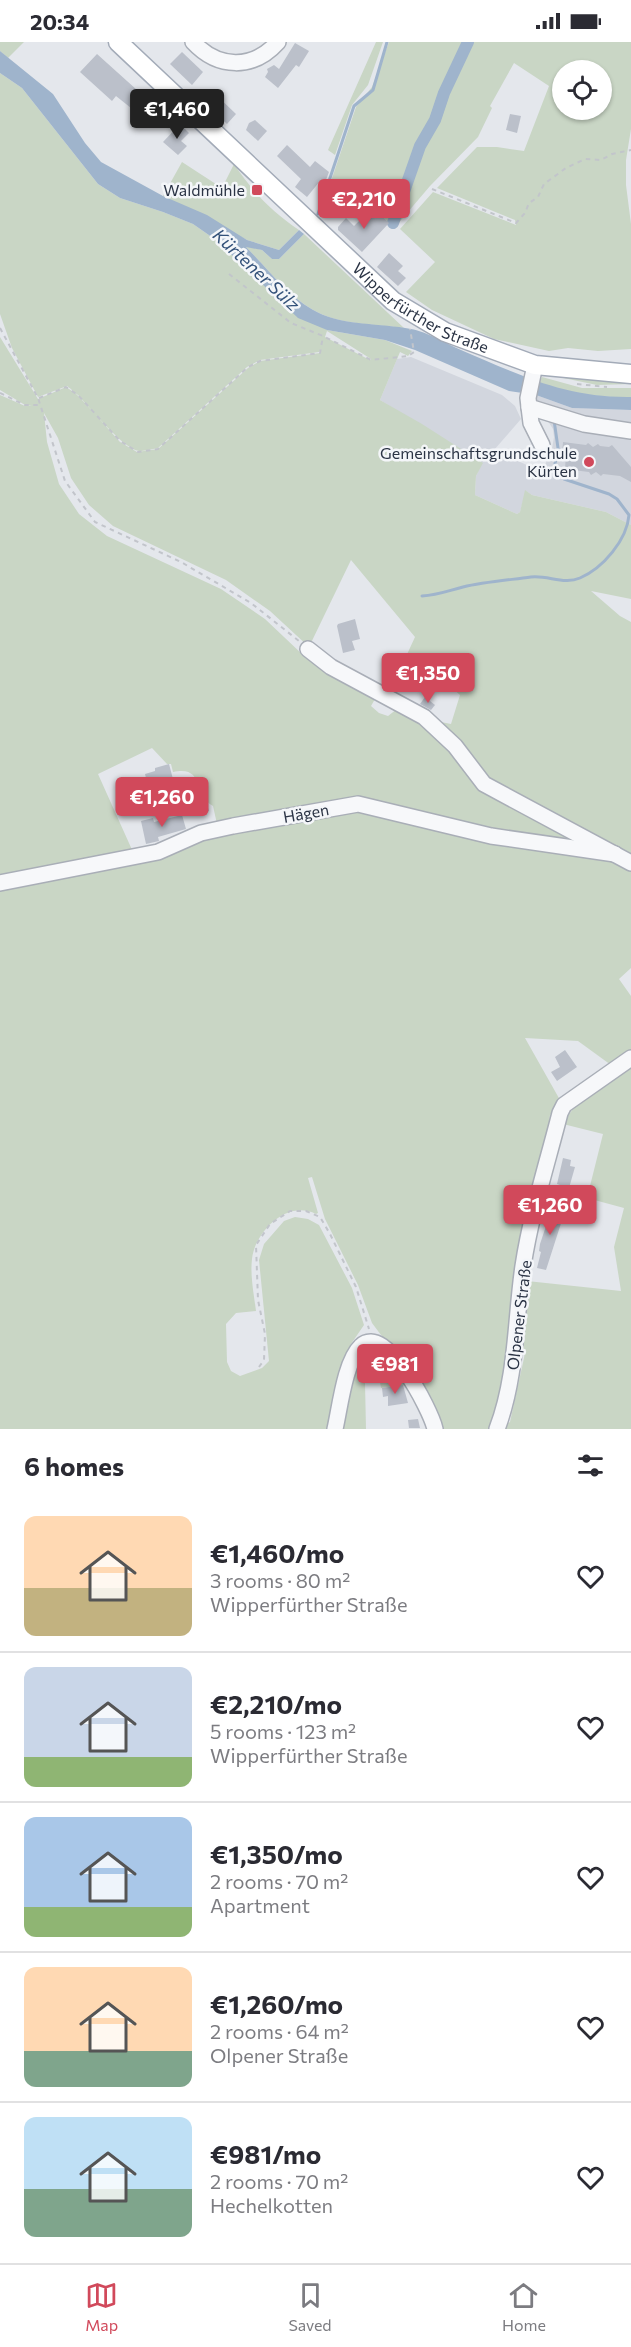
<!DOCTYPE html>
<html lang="en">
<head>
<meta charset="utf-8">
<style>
	body { margin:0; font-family:Commissioner,sans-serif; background:#f7f7f7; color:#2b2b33; height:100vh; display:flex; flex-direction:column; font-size:22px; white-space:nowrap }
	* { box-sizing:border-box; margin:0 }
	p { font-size:20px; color:#7c7c81 }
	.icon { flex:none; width:33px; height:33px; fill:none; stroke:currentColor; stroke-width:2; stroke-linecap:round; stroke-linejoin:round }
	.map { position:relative; height:1387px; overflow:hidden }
	.details { display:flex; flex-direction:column; background:#fff; flex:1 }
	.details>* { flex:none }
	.buttons { position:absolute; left:552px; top:18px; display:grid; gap:12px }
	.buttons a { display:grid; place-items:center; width:60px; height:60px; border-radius:50%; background:#fff; box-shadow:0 2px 4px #0004; font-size:30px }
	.price { position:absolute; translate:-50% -51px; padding:0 14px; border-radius:6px; background:#d1495b; color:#fff; font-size:20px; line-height:39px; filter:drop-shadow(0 2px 3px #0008) }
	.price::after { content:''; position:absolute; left:50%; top:36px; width:18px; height:14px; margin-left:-9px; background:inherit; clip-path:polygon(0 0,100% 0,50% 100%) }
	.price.on { background:#222; color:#fff }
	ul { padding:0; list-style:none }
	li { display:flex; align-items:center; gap:18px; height:150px; padding:0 24px }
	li+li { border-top:2px solid #e1e1e2 }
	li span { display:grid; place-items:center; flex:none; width:168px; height:120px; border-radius:12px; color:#555 }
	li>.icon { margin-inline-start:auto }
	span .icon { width:72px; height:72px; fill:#fffc; stroke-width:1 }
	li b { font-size:26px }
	h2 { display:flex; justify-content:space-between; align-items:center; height:72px; padding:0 24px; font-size:26px }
	.status { display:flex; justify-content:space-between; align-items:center; height:42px; padding:0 30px; background:#fff; direction:ltr }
	.status svg { height:16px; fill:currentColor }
	.dock { display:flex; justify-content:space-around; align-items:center; height:84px; border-top:2px solid #e1e1e2; background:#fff; font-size:16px; color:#7c7c81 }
	.dock a { display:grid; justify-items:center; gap:3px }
	.dock .on { color:#d1495b }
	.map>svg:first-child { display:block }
	.built { fill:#d2d6de }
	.green { fill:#c9d6c5; fill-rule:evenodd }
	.water { fill:#9fb4cc }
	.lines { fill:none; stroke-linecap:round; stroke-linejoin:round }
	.stream { stroke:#9fb4cc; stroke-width:3 }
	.canal { stroke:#9fb4cc; stroke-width:12 }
	.building { fill:#bbc0ca }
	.minor-casing { stroke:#a9aeb7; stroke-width:18 }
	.major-casing { stroke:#a3abb8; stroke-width:21 }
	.path { stroke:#c2c5cb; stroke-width:2; stroke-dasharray:4.5 4.5; stroke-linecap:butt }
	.minor { stroke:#f7f8fa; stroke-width:15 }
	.major { stroke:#fff; stroke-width:18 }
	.poi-dot { fill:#d1495b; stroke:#f4f6f9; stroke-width:2 }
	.labels { text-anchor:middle; stroke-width:5; stroke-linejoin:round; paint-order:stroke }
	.poi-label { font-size:16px; fill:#2b3445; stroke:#f4f6f9; text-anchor:end }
	.street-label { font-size:16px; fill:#2b3445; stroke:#f4f6f9 }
	.water-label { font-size:18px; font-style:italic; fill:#34527a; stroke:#f4f6f9 }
</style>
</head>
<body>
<div class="status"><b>20:34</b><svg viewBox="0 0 49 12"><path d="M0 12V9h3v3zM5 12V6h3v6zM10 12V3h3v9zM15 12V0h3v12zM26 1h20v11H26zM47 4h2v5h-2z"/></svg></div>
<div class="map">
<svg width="631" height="1387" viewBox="0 0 631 1387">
	<rect width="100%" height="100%" fill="#e4e7ec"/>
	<path class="built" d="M411 315 502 353 515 364 521 377 494 408 542 430 552 407 554 395 553 387 546 376 533 371 536 353 572 366 631 368V483L606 470 532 453 526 449 520 470 517 472 475 453 476 434 482 421 380 358 397 317Z"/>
	<g class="green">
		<path d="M0 0H24L8 16 0 9Z"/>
		<path d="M376 0H383L368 43 352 63 335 113 328 108Z"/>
		<path d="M389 0H464L441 49 432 76 417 103 389 181 375 167 355 166 328 148 356 65 372 45Z"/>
		<path d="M471 0H631V87L626 118V143L631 182V307L598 309 568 306 549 309 494 297 432 268 406 250 435 220 400 187 433 150 516 183 515 178 437 146 477 105H497L524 109 549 44 514 21 490 64 492 66 478 95 430 144 396 184 423 106 438 79 447 53ZM562 28H602V68H562Z"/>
		<path d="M0 31 22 46 98 142 120 156 163 170 193 182 216 198 327 288 385 298 412 309 408 314 400 310 380 358 422 382 483 421 476 434 475 453 517 472 520 470 525 448 532 453 606 470 631 483V557L591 549 620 574 631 580V813L499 748 431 678 451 682 460 653 450 644 397 634 415 595 351 518 309 605 270 569 226 538 113 484 89 463 71 436 58 396 44 371 47 400 59 442 79 472 107 494 221 547 265 577 303 613 375 657 371 664 379 671 388 674 397 667 425 685 444 704 482 750 600 809 437 779 354 755 217 782 213 764C193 753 205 723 173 730L171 722H167L152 706 98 732 133 810 0 839V353L25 364 32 363H25L0 348V295L38 357 66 345 78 353 120 400 137 410 158 407 248 326 260 319 320 311 321 307 319 310 260 318 247 325 158 406C152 407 144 409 139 409 120 406 85 357 67 344L38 355 12 306 0 272ZM327 289 371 317 370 318 325 295Z"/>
		<path d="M182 120 222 146 234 122C252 149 271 169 299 188L279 208 247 198 163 154Z"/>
		<path d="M304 192 404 286C376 282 342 283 317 270 289 256 267 226 245 204L262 208 272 217H279Z"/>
		<path d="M549 333 631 336V342L597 343Z"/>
		<path d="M542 335 582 346H631V355C598 356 570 351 539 341Z"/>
		<path d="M344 766 623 821 631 824V926L619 937 631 954V1010L611 1023 578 999 525 996 560 1058 550 1073 546 1104 517 1211 506 1323 500 1355 490 1387H441L439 1374 418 1340 397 1308 381 1293 372 1281 358 1243 325 1177 312 1135 308 1136 318 1171 316 1172C288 1157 255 1189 252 1217 250 1233 254 1253 256 1269L236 1271 226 1282 227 1320 231 1329 240 1334 262 1326 269 1319 259 1218 264 1202 284 1179 295 1175 308 1177 319 1183 352 1246 364 1283 351 1302 342 1322 327 1387H0V848L135 819 210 794Z"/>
		<path d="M631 1025V1387H503L504 1384 510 1380 524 1316 525 1309 520 1308 527 1239 621 1249 614 1205 624 1166 587 1156 603 1092 563 1082 574 1065Z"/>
		<path d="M369 1306 380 1309 407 1343 381 1346 380 1340 365 1341 366 1387H340C346 1363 350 1321 369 1306Z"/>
	</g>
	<path class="water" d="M0 9 53 52 85 101 101 120 163 154 207 173 247 198 279 208 299 188 304 192 279 217H272L262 208 246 205C268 227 289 256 317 270 344 284 381 281 411 287 425 289 447 302 461 308 520 333 565 356 631 355V368L572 366 536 353 509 349 415 308 385 298 327 288 298 276 216 198 193 182 163 170 120 156 98 142 22 46 0 31Z"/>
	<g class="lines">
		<g class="stream">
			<path d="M318 172 354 64 373 48 387 0"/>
			<path d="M422 554C438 553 447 549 463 545 484 540 509 538 531 535 548 533 564 543 580 536 603 526 627 498 629 473L617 457 609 452 564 437 557 432 554 427 558 406 554 378"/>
		</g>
		<path class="canal" d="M393 181 420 104 435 78 444 51 468 0"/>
	</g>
	<g class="building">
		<path d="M295 1 309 9 299 25 296 23 278 46 265 35 268 30 267 27 274 23 279 27Z"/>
		<path d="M182 10 203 30 192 43 170 22Z"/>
		<path d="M97 12 147 57 143 61 154 71 144 84 132 75 136 70 116 54 112 59 80 30Z"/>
		<path d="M213 50 236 72 227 82 218 73 215 75 201 62Z"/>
		<path d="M510 72 521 74 517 91 506 88Z"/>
		<path d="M255 78 267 89 258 99 246 88 249 81Z"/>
		<path d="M180 82 189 91 181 99 187 104 178 113 163 100Z"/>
		<path d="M287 103 310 125 315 119 329 130 324 143 320 139 307 155 295 145 301 137 277 114Z"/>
		<path d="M375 167 389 181 362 210 338 188V185L346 176 354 184 360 178 363 180Z"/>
		<path d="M389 211 403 224 398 229 406 236 398 244 377 225Z"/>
		<path d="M563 400 586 403 588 401 593 405 598 402 600 404 609 405 612 403 631 425V440L620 434 603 432 601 434 596 430 591 433 589 430 565 427 566 412H562Z"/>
		<path d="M355 577 360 597 352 599 355 608 343 611 337 584 338 582Z"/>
		<path d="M425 655 435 663 431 668 420 662Z"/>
		<path d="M169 722 178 756 167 759 163 743 160 744 159 741 148 744 145 732 155 729V726Z"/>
		<path d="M206 759 209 769 199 772 196 762Z"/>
		<path d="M182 773 186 787 158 795 159 799 146 802 141 779 153 776 154 780Z"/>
		<path d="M565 1008 577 1025 557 1039 551 1030 560 1025 555 1015Z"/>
		<path d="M563 1116 571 1118 570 1124 575 1125 569 1146 557 1142Z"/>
		<path d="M550 1161 559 1163 558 1170 564 1172 546 1228 537 1226 541 1210 539 1209 540 1202 549 1175 547 1174Z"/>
		<path d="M403 1343 408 1361 388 1364V1354L383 1355 382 1346Z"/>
		<path d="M418 1377 420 1386H409L408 1378Z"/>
	</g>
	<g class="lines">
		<g class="minor-casing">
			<g id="minor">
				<path d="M193 0C218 27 253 28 278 0"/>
				<path d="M535 323 528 356 529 365 584 382 631 389"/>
				<path d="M529 365 531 381 542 403"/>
				<path d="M308 607 331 625 424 675 455 704 484 742 631 821"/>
				<path d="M0 841 158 810 201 791 233 784 358 762 491 794 615 812"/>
				<path d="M335 1387C340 1365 345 1319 361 1304 385 1280 431 1368 435 1387"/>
				<path d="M497 1387C517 1334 515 1279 523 1224 531 1172 547 1122 560 1071L564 1063 631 1016"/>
			</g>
		</g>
		<g class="major-casing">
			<g id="major">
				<path id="s1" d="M118 0 393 259 445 290 535 323 631 332"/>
			</g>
		</g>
		<g class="path">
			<path d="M432 147 516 181 525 171 529 161 538 155 544 142 566 126 585 117 601 118 612 112 631 108"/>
			<path d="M229 232 291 281 323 294 371 318 408 314 414 310 410 287"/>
			<path d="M0 286 38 356 65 439 95 480 181 520 251 561 299 599"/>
			<path d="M577 342 607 345"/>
			<path d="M0 351 25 363H40"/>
			<path d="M39 356 66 345 78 353 120 399 138 410 158 407 248 325 260 319 320 311 323 294"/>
			<path d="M259 1325 264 1318 265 1292 258 1258 256 1203 270 1182 290 1169H306L320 1175 330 1192 356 1245 369 1287"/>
		</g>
		<use href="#minor" class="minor"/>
		<use href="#major" class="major"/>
	</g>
	<g class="poi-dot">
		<rect x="251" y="142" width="12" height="12" rx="3"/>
		<circle cx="589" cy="420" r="6"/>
	</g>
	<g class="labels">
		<g class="poi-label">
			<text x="245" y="154">Waldmühle</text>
			<text x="577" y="417">Gemeinschaftsgrundschule<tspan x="577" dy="18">Kürten</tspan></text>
		</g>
		<g class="street-label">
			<text dy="6" stroke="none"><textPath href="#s1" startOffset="405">Wipperfürther Straße</textPath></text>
			<text transform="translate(306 771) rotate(-10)" y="6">Hägen</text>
			<text transform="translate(519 1273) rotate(-83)" y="6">Olpener Straße</text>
		</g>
		<g class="water-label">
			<text transform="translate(256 228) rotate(43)" y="6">Kürtener Sülz</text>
		</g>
	</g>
</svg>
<div class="buttons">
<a><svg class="icon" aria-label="locate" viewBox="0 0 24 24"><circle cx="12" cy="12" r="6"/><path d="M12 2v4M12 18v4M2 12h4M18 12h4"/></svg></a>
</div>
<b class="price on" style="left:177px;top:98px">€1,460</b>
<b class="price" style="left:364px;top:188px">€2,210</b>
<b class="price" style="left:428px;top:662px">€1,350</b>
<b class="price" style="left:162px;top:786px">€1,260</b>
<b class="price" style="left:550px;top:1194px">€1,260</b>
<b class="price" style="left:395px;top:1353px">€981</b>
</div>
<section class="details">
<h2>6 homes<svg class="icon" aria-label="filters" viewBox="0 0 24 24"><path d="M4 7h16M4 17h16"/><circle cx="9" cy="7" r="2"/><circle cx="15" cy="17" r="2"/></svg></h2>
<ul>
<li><span style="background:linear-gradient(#ffd9b3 60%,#c2b280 0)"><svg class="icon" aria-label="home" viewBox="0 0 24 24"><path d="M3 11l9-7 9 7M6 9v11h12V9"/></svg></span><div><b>€1,460/mo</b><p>3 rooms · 80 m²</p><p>Wipperfürther Straße</p></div><svg class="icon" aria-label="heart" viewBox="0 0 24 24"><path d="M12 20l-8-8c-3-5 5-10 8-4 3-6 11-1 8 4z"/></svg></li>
<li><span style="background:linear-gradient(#c9d6e8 75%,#8fb573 0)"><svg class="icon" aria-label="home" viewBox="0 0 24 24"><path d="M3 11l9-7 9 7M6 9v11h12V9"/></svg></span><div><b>€2,210/mo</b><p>5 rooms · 123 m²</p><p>Wipperfürther Straße</p></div><svg class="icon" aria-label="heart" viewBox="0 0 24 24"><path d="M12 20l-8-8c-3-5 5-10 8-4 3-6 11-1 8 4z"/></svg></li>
<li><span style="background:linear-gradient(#a9c7e8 75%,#8fb573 0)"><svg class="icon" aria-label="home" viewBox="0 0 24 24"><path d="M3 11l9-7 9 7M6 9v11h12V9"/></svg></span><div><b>€1,350/mo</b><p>2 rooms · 70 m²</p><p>Apartment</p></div><svg class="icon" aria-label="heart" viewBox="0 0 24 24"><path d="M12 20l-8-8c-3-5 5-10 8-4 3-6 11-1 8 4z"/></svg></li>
<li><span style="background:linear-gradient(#ffd9b3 70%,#7fa58c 0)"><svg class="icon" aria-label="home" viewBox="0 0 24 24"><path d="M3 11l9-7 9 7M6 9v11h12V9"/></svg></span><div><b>€1,260/mo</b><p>2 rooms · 64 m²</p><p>Olpener Straße</p></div><svg class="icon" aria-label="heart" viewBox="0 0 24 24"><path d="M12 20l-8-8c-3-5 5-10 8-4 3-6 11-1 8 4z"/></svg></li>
<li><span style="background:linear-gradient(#bfe0f5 60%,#7fa58c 0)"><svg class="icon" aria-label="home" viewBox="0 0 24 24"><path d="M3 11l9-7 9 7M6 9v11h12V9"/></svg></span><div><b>€981/mo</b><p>2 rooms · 70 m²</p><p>Hechelkotten</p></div><svg class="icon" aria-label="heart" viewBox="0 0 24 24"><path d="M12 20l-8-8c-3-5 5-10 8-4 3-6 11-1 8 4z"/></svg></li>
</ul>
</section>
<nav class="dock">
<a class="on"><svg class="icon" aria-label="map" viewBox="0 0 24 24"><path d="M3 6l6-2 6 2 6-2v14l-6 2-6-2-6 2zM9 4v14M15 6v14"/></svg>Map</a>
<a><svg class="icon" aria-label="saved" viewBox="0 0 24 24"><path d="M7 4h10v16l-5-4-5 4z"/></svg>Saved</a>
<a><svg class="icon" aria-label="home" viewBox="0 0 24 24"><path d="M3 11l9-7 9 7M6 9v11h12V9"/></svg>Home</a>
</nav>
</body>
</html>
